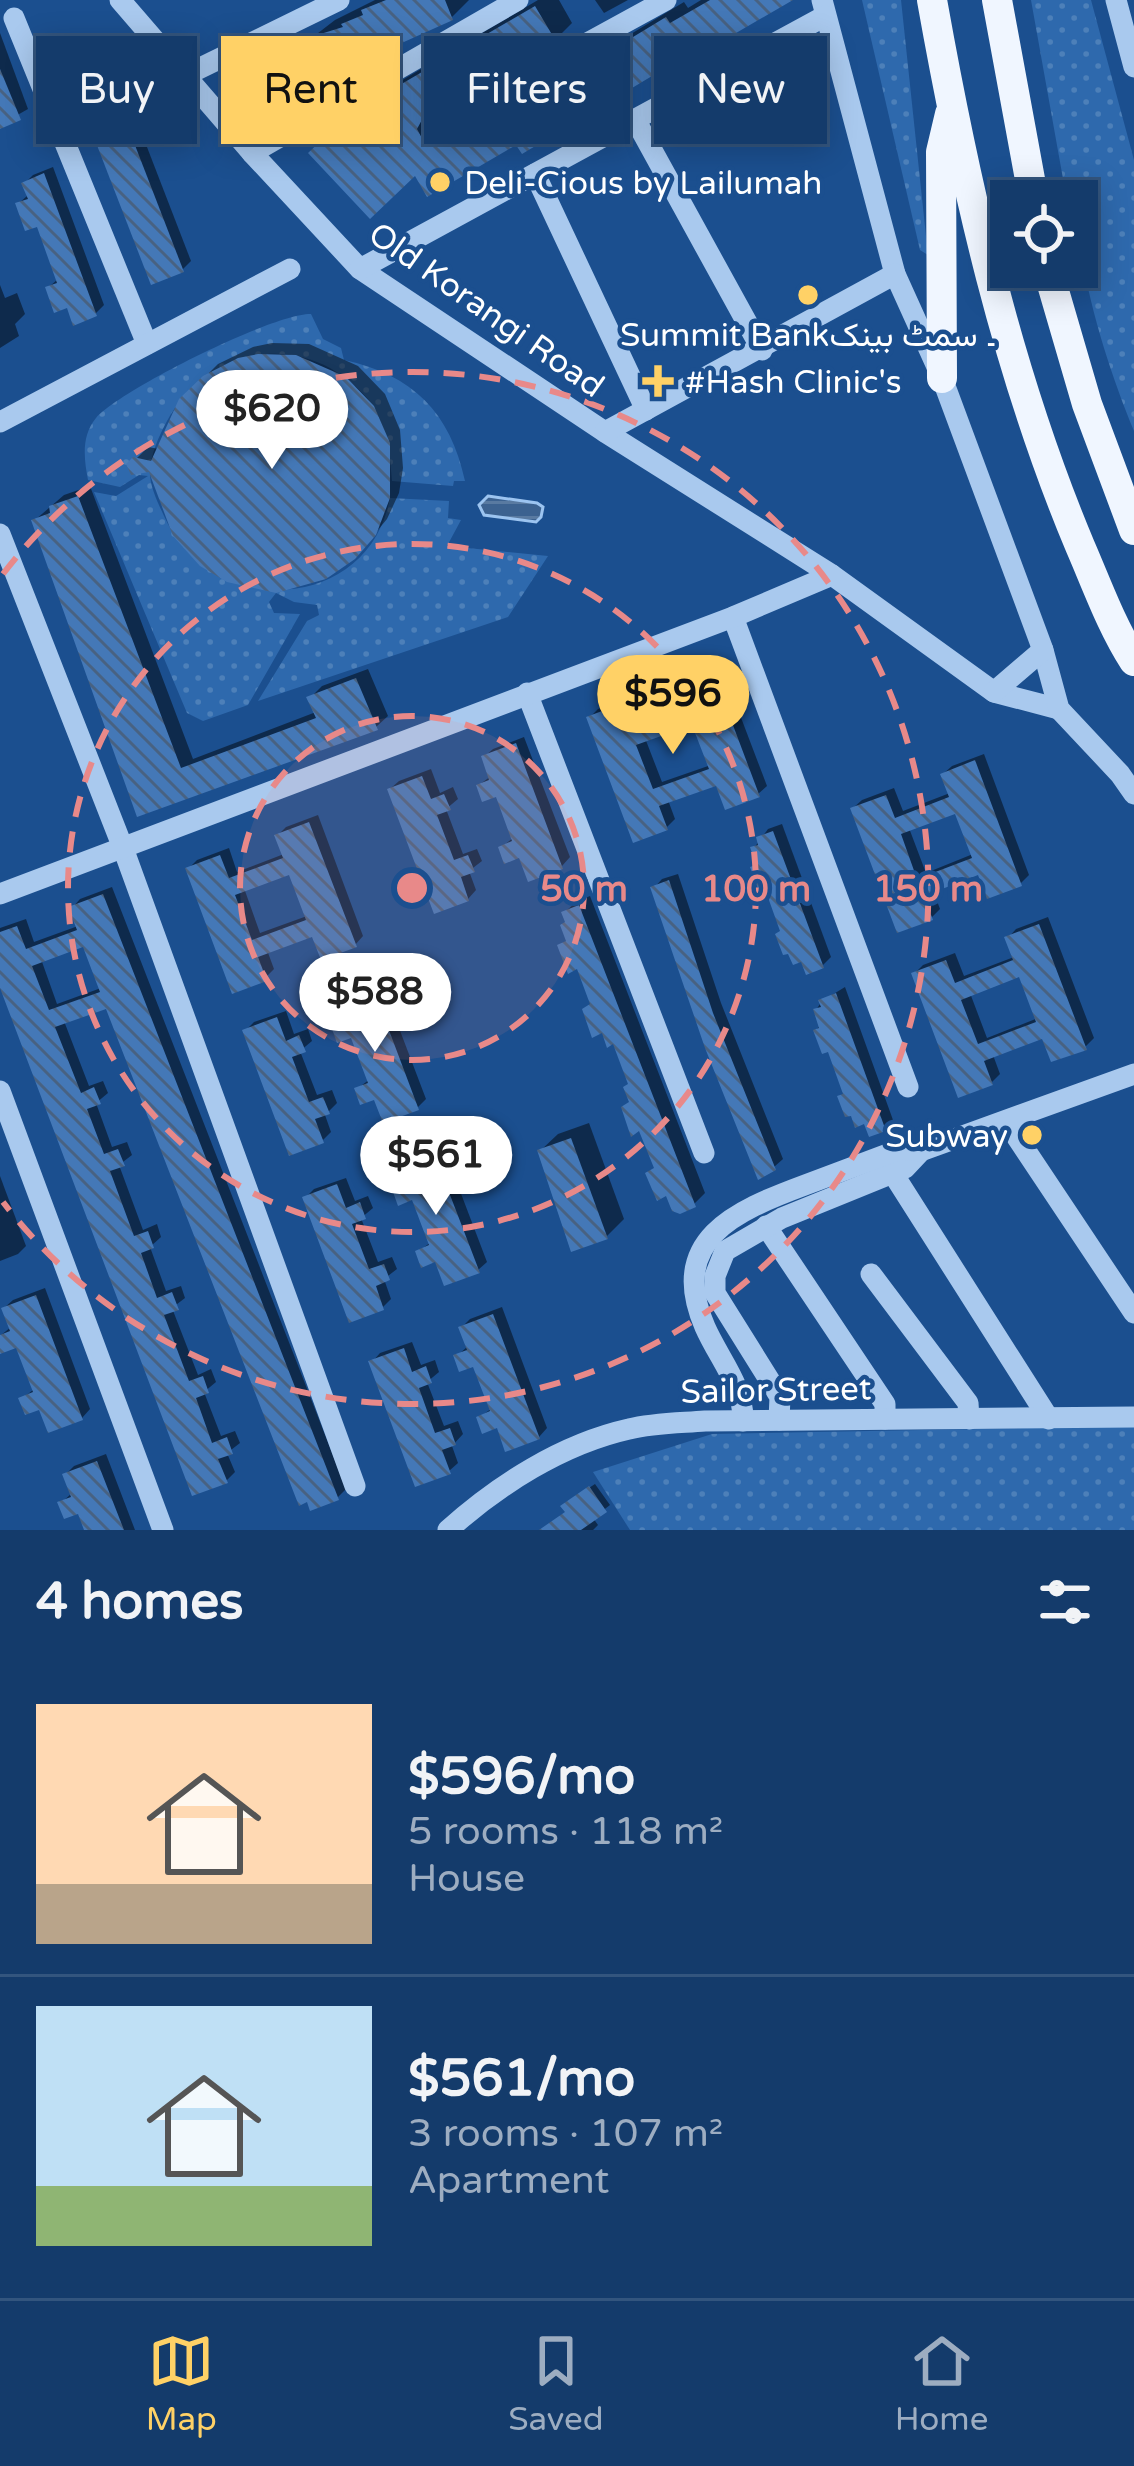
<!DOCTYPE html>
<html lang="en">
<head>
<meta charset="utf-8">
<style>
	body { margin:0; font-family:"Varela Round",Vazirmatn,sans-serif; background:#1d4271; color:#f1f3f6; height:100vh; display:flex; flex-direction:column; font-size:45px; white-space:nowrap }
	* { box-sizing:border-box; margin:0 }
	p { font-size:39px; color:#9dadc1 }
	.icon { flex:none; width:66px; height:66px; fill:none; stroke:currentColor; stroke-width:2; stroke-linecap:round; stroke-linejoin:round }
	.map { position:relative; height:1530px; overflow:hidden }
	.drawer { display:flex; flex-direction:column; background:#143b6b; flex:1 }
	.drawer>* { flex:none }
	.banner { position:absolute; left:36px; top:36px; width:1062px; height:108px; display:flex; gap:24px }
	.controls { position:absolute; left:990px; top:180px; display:grid; gap:24px }
	.controls a { display:grid; place-items:center; width:108px; height:108px; border-radius:0px; background:#143b6b; box-shadow:0 6px 30px #0003,0 0 0 3px #33557e; font-size:60px }
	.price { position:absolute; translate:-50% -102px; padding:0 27px; border-radius:42px; background:#fff; color:#222; font-size:39px; line-height:78px; filter:drop-shadow(0 3px 6px #0008) }
	.price::after { content:''; position:absolute; left:50%; top:72px; width:36px; height:27px; margin-left:-18px; background:inherit; clip-path:polygon(0 0,100% 0,50% 100%) }
	.price.on { background:#ffd166; color:#111 }
	ul { padding:0; list-style:none }
	li { display:flex; align-items:center; gap:36px; height:300px; padding:0 36px }
	li+li { border-top:3px solid #33557e }
	li span { display:grid; place-items:center; flex:none; width:336px; height:240px; border-radius:0px; color:#555 }
	li>.icon { margin-inline-start:auto }
	span .icon { width:144px; height:144px; fill:#fffc; stroke-width:1 }
	li b { font-size:51px }
	h2 { display:flex; justify-content:space-between; align-items:center; height:144px; padding:0 36px; font-size:51px }
	.pill { padding:0 42px; border-radius:0px; background:#143b6b; box-shadow:0 6px 30px #0003,0 0 0 3px #33557e; font-size:42px; line-height:108px }
	.pill.on { background:#ffd166; color:#111 }
	.menu { display:flex; justify-content:space-around; align-items:center; height:168px; border-top:3px solid #33557e; background:#143b6b; font-size:33px; color:#9dadc1 }
	.menu a { display:grid; justify-items:center; gap:6px }
	.menu .on { color:#ffd166 }
	.map>svg:first-child { display:block }
	.grass { fill:url(#grass-dots) }
	.water { fill:url(#water-rules); stroke:#9cc4f0; stroke-width:3 }
	.shadow { fill:#0007; fill-rule:evenodd }
	.building { fill:url(#building-back-hatch); fill-rule:evenodd }
	.lines { fill:none; stroke-linecap:round; stroke-linejoin:round }
	.minor { stroke:#a9c9ee; stroke-width:21 }
	.major { stroke:#f0f6ff; stroke-width:30 }
	.ring { fill:none; stroke:#e88989; stroke-width:6; stroke-dasharray:21 15 }
	.poi-dot { fill:#ffd166; stroke:#1b4f8f; stroke-width:4.5 }
	.labels { text-anchor:middle; stroke-width:9; stroke-linejoin:round; paint-order:stroke }
	.poi-label { font-size:33px; fill:#fff; stroke:#1b4f8f; text-anchor:start }
	.street-label { font-size:33px; fill:#fff; stroke:#1b4f8f }
	.centre { fill:#e88989; stroke:#1b4f8f; stroke-width:6 }
	.ring-label { font-size:36px; text-anchor:middle; font-weight:bold; fill:#e88989; stroke:#1b4f8f; stroke-width:9; stroke-linejoin:round; paint-order:stroke }
</style>
</head>
<body>
<div class="map">
<svg width="1134" height="1530" viewBox="0 0 1134 1530">
	<defs>
		<pattern id="grass-dots" width="8" height="8" patternUnits="userSpaceOnUse" patternTransform="scale(3)"><rect width="8" height="8" fill="#2e69ad"/><path d="M2 2h.1M6 6h.1" fill="none" stroke="#4d80b9" stroke-width="1.8" stroke-linecap="round"/></pattern>
		<pattern id="water-rules" width="6" height="5" patternUnits="userSpaceOnUse" patternTransform="scale(3)"><rect width="6" height="5" fill="#3c6290"/><path d="M0 2.5h6" fill="none" stroke="#597aa1"/></pattern>
		<pattern id="building-back-hatch" width="6" height="6" patternUnits="userSpaceOnUse" patternTransform="scale(3)"><rect width="6" height="6" fill="#4478b7"/><path d="M-1 5l2 2M0 0l6 6M5-1l2 2" fill="none" stroke="#486282"/></pattern>
	</defs>
	<rect width="100%" height="100%" fill="#1b4f8f"/>
	<g class="grass">
		<path d="M862 0H901L928 255 920 250Z"/>
		<path d="M1031 0H1091L1134 160V431C1107 366 1077 271 1077 201H1067Z"/>
		<path d="M311 314 323 339 341 348 344 360C413 375 450 412 465 481H454L453 486 392 481C390 455 388 435 376 411 366 393 347 378 330 368 269 335 199 362 167 421 159 436 150 455 150 473 150 487 158 503 164 516 211 621 369 613 390 498L449 501 448 518 461 520 447 546 548 556 508 617 258 701 307 621 319 615 317 605 294 602 276 593 269 602 274 613 300 614 248 705 203 721 187 713 94 492 116 496 148 476 139 475 120 487 88 480C84 459 81 436 96 418 120 390 274 313 311 314Z"/>
		<path d="M1134 1426V1530H630L593 1472 712 1434Z"/>
	</g>
	<path class="water" d="M488 496 537 503 543 507 541 517 536 522 484 515 479 505Z"/>
	<g class="shadow">
		<path d="M375 0H469L451 18 369 55 357 66 329 76 312 94 254 74 272 57 309 40 335 20Z"/>
		<path d="M538 0H559L572 23 555 40 433 110 441 124 591 53 596 55 684 2 688 8 701 0H785L517 140 416 172 329 136 367 101Z"/>
		<path d="M595 0H628L604 13Z"/>
		<path d="M0 33 28 109 0 125Z"/>
		<path d="M113 59 191 261 182 270 75 79 83 70Z"/>
		<path d="M53 167 104 305 95 314 69 304 48 288 59 278 38 223 18 204 27 196 25 183 33 175Z"/>
		<path d="M0 285 5 298 17 293 25 314 15 324 19 336 0 348Z"/>
		<path d="M272 343 309 344 358 366 385 394 400 430 403 468 399 493 387 519 367 543 130 465 148 447 159 449 181 401 218 364 253 347Z"/>
		<path d="M90 486 193 759 316 712 310 698 322 686 368 669 388 716 376 727 139 813 35 520 64 495Z"/>
		<path d="M721 665 767 786 758 794 717 782 668 800 675 819 667 827 589 718 598 709 630 698 639 721 688 704 681 685 689 677ZM694 721 711 765 662 782 645 738Z"/>
		<path d="M524 737 570 857 562 866 502 847 514 837 497 793 479 785 491 776 484 757 493 749Z"/>
		<path d="M984 754 1029 875 1021 883 980 871 933 890 940 909 931 918 853 808 862 800 894 788 903 811 950 793 943 774 952 766ZM957 810 973 854 926 873 909 828Z"/>
		<path d="M431 769 440 793 453 787 458 799 446 809 463 854 477 849 482 861 469 871 476 890 468 899 390 789 399 781Z"/>
		<path d="M318 815 363 936 355 945 314 933 267 950 274 969 265 978 188 869 197 860 229 848 237 872 284 854 277 836 286 827ZM291 871 307 916 260 933 244 888Z"/>
		<path d="M782 824 831 957 822 966 783 930 754 848 768 829Z"/>
		<path d="M678 874 721 1003 783 1159 774 1167 654 888 662 879Z"/>
		<path d="M112 887 346 1489 337 1498 108 1005 64 1021 89 1086 103 1081 108 1093 96 1103 112 1147 127 1142 132 1155 119 1165 143 1230 157 1224 161 1237 150 1247 166 1291 181 1286 185 1298 172 1308 198 1375 211 1369 216 1382 204 1392 221 1436 235 1431 240 1443 227 1453 235 1472 226 1481 0 979V928L26 919 34 942 78 926 72 908 80 899ZM85 943 101 988 57 1004 41 959Z"/>
		<path d="M590 896 705 1193 694 1204 657 1166 615 1040 593 1002 578 964 561 946 568 939 565 912 576 902Z"/>
		<path d="M1048 917 1094 1038 1085 1047 1044 1035 993 1055 1000 1074 992 1082 914 974 923 965 955 953 964 976 1014 957 1008 938 1016 929ZM1021 973 1038 1018 987 1038 970 993Z"/>
		<path d="M380 978 426 1099 417 1108 357 1089 370 1079 353 1034 335 1027 347 1017 340 999 348 990Z"/>
		<path d="M845 987 893 1120 884 1128 845 1092 830 1048 816 1030 821 1025 816 1010 822 1001Z"/>
		<path d="M286 1011 294 1034 308 1029 312 1041 300 1051 317 1095 332 1090 337 1103 325 1115 331 1132 323 1140 245 1031 254 1022Z"/>
		<path d="M589 1123 624 1219 607 1236 540 1151 558 1134Z"/>
		<path d="M441 1141 487 1262 478 1270 418 1252 431 1242 414 1197 395 1190 407 1180 400 1161 409 1153Z"/>
		<path d="M0 1176 26 1246 18 1254 0 1261Z"/>
		<path d="M346 1178 355 1201 368 1196 373 1208 361 1218 378 1262 392 1257 397 1269 384 1279 391 1299 383 1307 305 1198 314 1189Z"/>
		<path d="M45 1288 90 1409 82 1418 22 1399 34 1389 18 1344 0 1336 11 1327 4 1308 13 1300Z"/>
		<path d="M502 1307 547 1428 539 1437 479 1418 492 1408 475 1363 457 1356 468 1346 462 1327 470 1319Z"/>
		<path d="M412 1342 421 1365 435 1360 439 1372 427 1382 444 1426 458 1421 463 1434 452 1446 458 1463 449 1471 372 1362 380 1353Z"/>
		<path d="M106 1454 135 1530H87L79 1510 61 1503 72 1493 66 1474 74 1466Z"/>
		<path d="M595 1484 610 1505 593 1518 598 1525 593 1530H541L568 1512 569 1501Z"/>
	</g>
	<g class="building">
		<path d="M386 0H445L453 20 357 63 359 69 310 86 313 96 264 113 251 74 298 52 297 48 316 41 314 36 343 27 341 24 363 15 361 10Z"/>
		<path d="M710 0H793L705 51 702 46 522 154 516 145 427 197 415 176 370 219 308 153 345 118 369 103 535 6 557 43 424 116 417 129 423 140 439 141 572 69 577 71 666 17 670 23Z"/>
		<path d="M104 65 184 272 151 285 71 78Z"/>
		<path d="M0 69 21 120 0 129Z"/>
		<path d="M44 173 97 316 73 326 67 308 54 313 45 287 57 283 37 227 25 231 15 203 28 199 21 183Z"/>
		<path d="M258 354 296 355 346 377 374 406 390 443V498L376 535 355 559 326 579 276 593 227 582 200 566 173 536 149 472 131 475 126 464 133 457 151 461 179 399 203 376 238 358Z"/>
		<path d="M78 496 181 768 316 718 306 697 356 678 378 730 137 817 31 520 50 513 49 506Z"/>
		<path d="M713 672 760 797 725 810 716 786 659 806 668 830 633 843 586 717 621 704 630 728 686 708 677 685ZM692 725 709 769 653 789 636 745Z"/>
		<path d="M516 743 563 869 528 882 519 858 504 864 498 847 512 841 496 797 482 802 476 785 489 780 481 756Z"/>
		<path d="M975 760 1022 886 987 899 978 875 924 896 933 920 897 933 850 808 886 795 895 818 949 797 940 774ZM955 814 972 858 917 879 901 834Z"/>
		<path d="M422 776 431 799 444 794 451 810 437 815 454 860 468 855 475 872 461 877 469 901 434 914 387 789Z"/>
		<path d="M309 822 357 947 321 960 312 937 258 957 267 981 232 994 185 868 220 855 229 878 283 858 274 835ZM289 875 306 920 252 940 235 895Z"/>
		<path d="M773 831 824 968 806 975 801 962 793 965 788 954 783 955 775 934 780 931 765 889 759 891 750 867 756 865 750 847 758 845 756 837Z"/>
		<path d="M669 880 713 1013 776 1170 758 1180 705 1048 650 887Z"/>
		<path d="M103 894 339 1500 310 1511 307 1502 299 1506 106 1009 55 1027 81 1093 94 1087 101 1104 87 1109 104 1154 118 1149 125 1166 110 1171 134 1236 148 1231 154 1248 141 1253 157 1298 172 1292 179 1310 164 1315 189 1381 203 1376 209 1393 196 1398 212 1443 227 1437 233 1454 218 1459 228 1483 192 1496 0 988V932L17 926 26 949 77 930 68 907ZM83 947 100 992 49 1010 32 966Z"/>
		<path d="M579 905 696 1207 680 1214 672 1211 666 1196 657 1201 645 1173 654 1168 639 1131 631 1137 621 1107 629 1102 623 1087 628 1084 613 1044 607 1048 602 1033 592 1038 582 1009 590 1004 577 969 568 974 557 945 566 941 560 925 565 922 561 912Z"/>
		<path d="M1039 924 1087 1050 1051 1062 1042 1039 984 1061 993 1085 958 1098 911 973 946 960 955 983 1013 960 1004 937ZM1019 977 1036 1022 978 1044 961 1000Z"/>
		<path d="M372 985 419 1110 383 1123 374 1100 360 1105 354 1088 368 1083 351 1038 337 1043 331 1026 345 1021 336 998Z"/>
		<path d="M836 993 886 1131 869 1137 864 1124 855 1128 851 1116 845 1117 837 1096 843 1094 828 1052 822 1054 813 1030 819 1028 813 1009 821 1007 818 1000Z"/>
		<path d="M277 1017 286 1041 299 1035 306 1052 292 1057 309 1102 323 1097 330 1114 315 1119 324 1143 289 1156 242 1030Z"/>
		<path d="M571 1138 608 1239 571 1252 537 1150Z"/>
		<path d="M432 1148 480 1273 444 1286 435 1262 421 1268 415 1251 429 1245 412 1200 398 1206 392 1189 406 1184 397 1161Z"/>
		<path d="M337 1184 346 1208 360 1202 366 1219 352 1224 369 1269 384 1264 390 1280 376 1286 384 1310 349 1323 302 1197Z"/>
		<path d="M36 1295 83 1420 48 1433 39 1410 25 1415 18 1398 33 1392 16 1348 0 1354V1335L10 1331 1 1308Z"/>
		<path d="M493 1314 540 1439 505 1452 497 1428 482 1434 476 1417 490 1411 473 1367 459 1372 453 1355 467 1350 458 1327Z"/>
		<path d="M404 1348 412 1372 426 1366 432 1383 419 1388 435 1433 450 1428 456 1445 442 1450 451 1474 415 1487 368 1361Z"/>
		<path d="M97 1461 124 1530H84L78 1514 64 1519 57 1502 71 1497 62 1474Z"/>
		<path d="M589 1486 607 1512 581 1530H539L565 1512 560 1506Z"/>
	</g>
	<g class="lines">
		<g class="minor">
			<path d="M120 0 252 153 360 269 605 432 832 575 994 692 1059 709"/>
			<path d="M822 0 895 274 942 378 1043 650 1059 709 1120 774 1134 794"/>
			<path d="M1116 0 1134 67"/>
			<path d="M14 18 147 344"/>
			<path d="M186 75 339 0"/>
			<path d="M636 121 762 350"/>
			<path d="M432 128 666 0"/>
			<path d="M252 153 518 0"/>
			<path d="M535 174 646 410"/>
			<path d="M360 269 825 16"/>
			<path d="M0 422 290 269"/>
			<path d="M605 432 895 274"/>
			<path d="M0 534 123 848 355 1486"/>
			<path d="M733 617 908 1087"/>
			<path d="M994 692 1043 650"/>
			<path d="M527 693 704 1153"/>
			<path d="M0 894 733 617 832 575"/>
			<path d="M0 1091 163 1530"/>
			<path d="M1006 1121 1134 1313"/>
			<path d="M892 1172 1049 1419"/>
			<path d="M766 1226 885 1404V1419"/>
			<path d="M871 1274 968 1403 969 1419"/>
			<path d="M779 1420 780 1397 715 1293V1276L725 1251 782 1218 905 1168 921 1151 1134 1074"/>
			<path d="M743 1421C744 1386 719 1359 705 1327 667 1240 735 1211 805 1185 837 1173 869 1161 901 1149L921 1151"/>
			<path d="M448 1530C498 1485 562 1444 629 1429 653 1423 680 1423 705 1421L1134 1417"/>
		</g>
		<g class="major">
			<path d="M932 0C965 185 1007 372 1080 546 1097 585 1111 625 1134 661"/>
			<path d="M997 0 1034 201"/>
			<path d="M1047 267 1087 404 1134 530"/>
			<path d="M942 378 941 152 950 114"/>
		</g>
	</g>
	<circle cx="412" cy="888" r="172" fill="#e88989" fill-opacity=".12"/>
	<g class="ring">
		<circle cx="412" cy="888" r="172"/>
		<circle cx="412" cy="888" r="344"/>
		<path d="M3 574A516 516 0 1 1 3 1202"/>
	</g>
	<g class="poi-dot">
		<circle cx="440" cy="182" r="12"/>
		<circle cx="808" cy="295" r="12"/>
		<path d="M652 363h12v12h12v12h-12v12h-12v-12h-12v-12h12z"/>
		<circle cx="1032" cy="1135" r="12"/>
	</g>
	<g class="labels">
		<g class="poi-label">
			<text x="464" y="194">Deli-Cious by Lailumah</text>
			<text x="808" y="346" text-anchor="middle">Summit Bank۔ سمٹ بینک</text>
			<text x="685" y="393">#Hash Clinic's</text>
			<text x="1008" y="1147" text-anchor="end">Subway</text>
		</g>
		<g class="street-label">
			<text transform="translate(487 309) rotate(35)" y="12">Old Korangi Road</text>
			<text transform="translate(776 1389) rotate(-1)" y="12">Sailor Street</text>
		</g>
	</g>
	<circle cx="412" cy="888" r="18" class="centre"/>
	<g class="ring-label">
		<text x="584" y="901">50 m</text>
		<text x="756" y="901">100 m</text>
		<text x="928" y="901">150 m</text>
	</g>
</svg>
<div class="controls">
<a><svg class="icon" aria-label="locate" viewBox="0 0 24 24"><circle cx="12" cy="12" r="6"/><path d="M12 2v4M12 18v4M2 12h4M18 12h4"/></svg></a>
</div>
<b class="price" style="left:272px;top:472px">$620</b>
<b class="price on" style="left:673px;top:757px">$596</b>
<b class="price" style="left:375px;top:1055px">$588</b>
<b class="price" style="left:436px;top:1218px">$561</b>
<div class="banner">
<a class="pill">Buy</a>
<a class="pill on">Rent</a>
<a class="pill">Filters</a>
<a class="pill">New</a>
</div>
</div>
<section class="drawer">
<h2>4 homes<svg class="icon" aria-label="filters" viewBox="0 0 24 24"><path d="M4 7h16M4 17h16"/><circle cx="9" cy="7" r="2"/><circle cx="15" cy="17" r="2"/></svg></h2>
<ul>
<li><span style="background:linear-gradient(#ffd9b3 75%,#b9a48a 0)"><svg class="icon" aria-label="home" viewBox="0 0 24 24"><path d="M3 11l9-7 9 7M6 9v11h12V9"/></svg></span><div><b>$596/mo</b><p>5 rooms · 118 m²</p><p>House</p></div></li>
<li><span style="background:linear-gradient(#bfe0f5 75%,#8fb573 0)"><svg class="icon" aria-label="home" viewBox="0 0 24 24"><path d="M3 11l9-7 9 7M6 9v11h12V9"/></svg></span><div><b>$561/mo</b><p>3 rooms · 107 m²</p><p>Apartment</p></div></li>
</ul>
</section>
<nav class="menu">
<a class="on"><svg class="icon" aria-label="map" viewBox="0 0 24 24"><path d="M3 6l6-2 6 2 6-2v14l-6 2-6-2-6 2zM9 4v14M15 6v14"/></svg>Map</a>
<a><svg class="icon" aria-label="saved" viewBox="0 0 24 24"><path d="M7 4h10v16l-5-4-5 4z"/></svg>Saved</a>
<a><svg class="icon" aria-label="home" viewBox="0 0 24 24"><path d="M3 11l9-7 9 7M6 9v11h12V9"/></svg>Home</a>
</nav>
</body>
</html>
